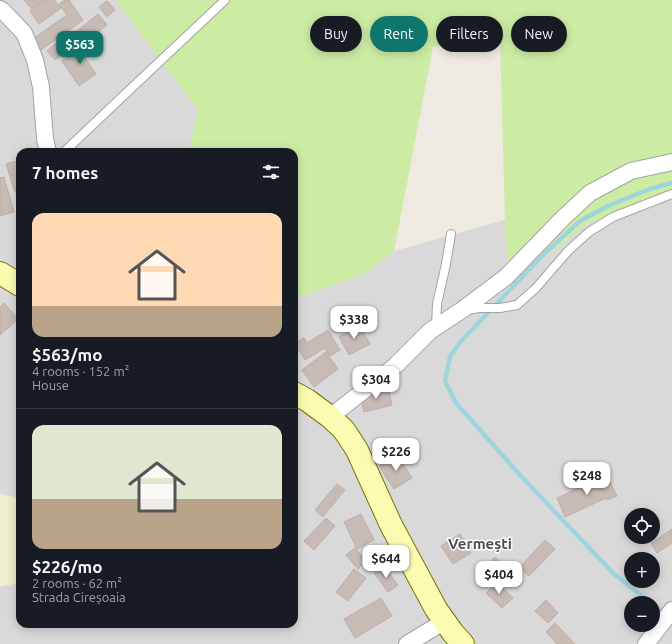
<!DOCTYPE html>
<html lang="en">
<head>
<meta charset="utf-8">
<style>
	body { margin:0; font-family:Ubuntu,sans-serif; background:#242831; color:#f1f3f6; height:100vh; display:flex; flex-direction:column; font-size:15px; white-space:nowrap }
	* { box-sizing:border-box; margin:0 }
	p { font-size:13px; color:#9ea1a6 }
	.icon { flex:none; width:22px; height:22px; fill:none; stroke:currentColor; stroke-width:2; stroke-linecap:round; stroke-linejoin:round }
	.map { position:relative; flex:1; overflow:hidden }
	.details { position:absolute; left:16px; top:148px; width:282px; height:480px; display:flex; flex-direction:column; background:#171b24; border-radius:12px; box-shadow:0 2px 10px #0003 }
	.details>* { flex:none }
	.hud { position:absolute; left:310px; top:16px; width:302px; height:36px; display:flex; gap:8px }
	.buttons { position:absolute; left:624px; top:508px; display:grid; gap:8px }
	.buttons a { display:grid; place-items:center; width:36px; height:36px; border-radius:50%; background:#171b24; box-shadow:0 2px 10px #0003; font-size:20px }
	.price { position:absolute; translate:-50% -34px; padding:0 9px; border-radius:8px; background:#fff; color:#222; font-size:13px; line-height:26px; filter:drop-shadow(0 1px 2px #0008) }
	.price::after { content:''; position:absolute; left:50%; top:24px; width:12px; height:9px; margin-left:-6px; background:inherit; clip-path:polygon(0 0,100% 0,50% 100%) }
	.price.on { background:#0f766e; color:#fff }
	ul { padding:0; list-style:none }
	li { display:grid; align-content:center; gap:8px; height:212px; padding:0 16px }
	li+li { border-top:1px solid #363941 }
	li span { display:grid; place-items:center; height:124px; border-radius:12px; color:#555 }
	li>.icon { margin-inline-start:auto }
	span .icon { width:72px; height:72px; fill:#fffc; stroke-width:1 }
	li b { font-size:17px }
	h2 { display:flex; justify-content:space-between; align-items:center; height:48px; padding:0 16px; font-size:17px }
	.pill { padding:0 14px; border-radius:18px; background:#171b24; box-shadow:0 2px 10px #0003; font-size:14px; line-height:36px }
	.pill.on { background:#0f766e; color:#fff }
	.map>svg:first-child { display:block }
	.residential { fill:#dad9d9; fill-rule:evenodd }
	.farmland { fill:#eeeecb }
	.grass { fill:#cceca4 }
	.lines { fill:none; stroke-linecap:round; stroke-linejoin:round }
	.stream { stroke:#9fd4de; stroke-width:4.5 }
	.building { fill:#c6bbb5; stroke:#c0aea3 }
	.lane-casing { stroke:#a3a3a3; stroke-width:10 }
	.street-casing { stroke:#a3a3a3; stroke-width:18 }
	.secondary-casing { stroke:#727700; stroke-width:24 }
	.lane { stroke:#fff; stroke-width:8 }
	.street { stroke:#fff; stroke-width:16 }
	.secondary { stroke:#fcfbb2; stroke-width:22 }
	.labels { text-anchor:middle; stroke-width:3; stroke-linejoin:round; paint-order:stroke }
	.quarter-label { font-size:15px; font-weight:bold; fill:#4f4f4f; stroke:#fff }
</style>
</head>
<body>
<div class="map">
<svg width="672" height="644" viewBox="0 0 672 644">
	<rect width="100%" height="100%" fill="#eee9e1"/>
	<g class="residential">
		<path d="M0 0H115L198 110 189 152H20V498L0 494Z"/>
		<path d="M672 194V644H0V586L20 583V624H294V299L364 274 394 251 505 220 509 284 589 223ZM631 515H653V537H631ZM631 559H653V581H631ZM631 603H653V625H631Z"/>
	</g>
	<path class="farmland" d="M0 495 20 498V583L0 586Z"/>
	<path class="grass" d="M115 0H672V194L589 223 509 284 505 220 500 36 433 47 394 251 364 274 294 299V152H189L198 110Z"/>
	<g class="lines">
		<g class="stream">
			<path d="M651 603 614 574 520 475 456 403 445 381 450 357 461 341 544 254 580 221 610 205 650 189 672 183"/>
			<path d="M653 605 666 615"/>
		</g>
	</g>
	<g class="building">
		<path d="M24 0H42L32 9Z"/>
		<path d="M44 0H54L61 8 39 24 30 11Z"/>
		<path d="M65 0H69L83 20 41 50 33 39 67 15 59 4Z"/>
		<path d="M107 1 115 10 107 17 99 7Z"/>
		<path d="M98 14 107 25 86 42 77 31Z"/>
		<path d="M67 34 75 44 55 60 47 51Z"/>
		<path d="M89 43 95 52 85 58 96 74 79 86 62 61Z"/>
		<path d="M20 160V191L15 192 6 164Z"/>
		<path d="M4 177 14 212 0 216V178Z"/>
		<path d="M4 303 18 319 0 335V307Z"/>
		<path d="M360 326 370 344 349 355 339 337Z"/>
		<path d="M328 330 340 350 330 356 325 348 305 360 295 343 304 338 307 343Z"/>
		<path d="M326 352 338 369 314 387 302 370Z"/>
		<path d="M388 388 392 405 364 412 360 395Z"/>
		<path d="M397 454 412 478 394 489 379 466Z"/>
		<path d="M607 475 617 496 607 500 606 498 565 517 557 498Z"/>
		<path d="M337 484 345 490 323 517 315 510Z"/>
		<path d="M361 514 374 540 357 549 344 522Z"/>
		<path d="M326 518 335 526 314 550 304 541Z"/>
		<path d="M672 529V543L657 553 651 543Z"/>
		<path d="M460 534 471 553 453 564 441 546Z"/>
		<path d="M545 540 555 549 529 576 519 568Z"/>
		<path d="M355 548 366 561 358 569 346 555Z"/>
		<path d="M495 557 506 568 493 581 482 571Z"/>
		<path d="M384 566 398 585 388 592 374 573Z"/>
		<path d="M354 569 366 578 348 601 336 592Z"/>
		<path d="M497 582 513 598 502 608 486 593Z"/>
		<path d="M381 598 392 616 355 638 344 619Z"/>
		<path d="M546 600 558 613 548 623 535 611Z"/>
		<path d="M555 623 575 644H557L546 632Z"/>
	</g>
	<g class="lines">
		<g class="lane-casing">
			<g id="lane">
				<path d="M64 152 121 98 225 0"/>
				<path d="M467 310 479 308H500L517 305 536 288 568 251 589 232 613 217 672 194"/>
				<path d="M436 327 437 304 446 264 451 234"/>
			</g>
		</g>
		<g class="street-casing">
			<g id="street">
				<path d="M0 9 4 12 24 33 35 60 41 87 45 139 48 152"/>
				<path d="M330 417 395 366 430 331 462 310 506 277 562 219 590 193 631 171 672 162"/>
				<path d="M407 644 445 621"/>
				<path d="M646 644 672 610"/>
			</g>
		</g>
		<g class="secondary-casing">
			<g id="secondary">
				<path d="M0 273 20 285"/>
				<path d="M294 393 307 400 330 417 343 429 348 436 357 450 391 525 436 609 453 633 463 644"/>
			</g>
		</g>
		<use href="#lane" class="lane"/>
		<use href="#street" class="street"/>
		<use href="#secondary" class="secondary"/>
	</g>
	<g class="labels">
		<g class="quarter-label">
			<text x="480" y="549">Vermești</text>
		</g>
	</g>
</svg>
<div class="buttons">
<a><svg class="icon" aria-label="locate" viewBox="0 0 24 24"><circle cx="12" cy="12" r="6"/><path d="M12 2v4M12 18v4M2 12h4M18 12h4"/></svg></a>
<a>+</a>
<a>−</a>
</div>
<b class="price on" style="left:80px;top:65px">$563</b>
<b class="price" style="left:354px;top:340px">$338</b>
<b class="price" style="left:376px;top:400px">$304</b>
<b class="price" style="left:396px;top:472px">$226</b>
<b class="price" style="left:587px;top:496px">$248</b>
<b class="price" style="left:386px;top:579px">$644</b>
<b class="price" style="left:499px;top:595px">$404</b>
<div class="hud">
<a class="pill">Buy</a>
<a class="pill on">Rent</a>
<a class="pill">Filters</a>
<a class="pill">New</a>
</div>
<section class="details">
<h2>7 homes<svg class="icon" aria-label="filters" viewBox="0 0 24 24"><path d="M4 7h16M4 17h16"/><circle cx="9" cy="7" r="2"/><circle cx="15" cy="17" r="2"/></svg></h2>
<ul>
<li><span style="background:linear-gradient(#ffd9b3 75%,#b9a48a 0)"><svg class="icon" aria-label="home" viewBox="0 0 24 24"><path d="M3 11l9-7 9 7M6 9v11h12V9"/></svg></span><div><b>$563/mo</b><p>4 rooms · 152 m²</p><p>House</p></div></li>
<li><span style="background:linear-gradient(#dfe7d0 60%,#b9a48a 0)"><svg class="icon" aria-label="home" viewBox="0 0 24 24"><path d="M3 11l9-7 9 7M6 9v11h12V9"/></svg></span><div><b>$226/mo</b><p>2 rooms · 62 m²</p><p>Strada Cireșoaia</p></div></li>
</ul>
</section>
</div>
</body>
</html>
